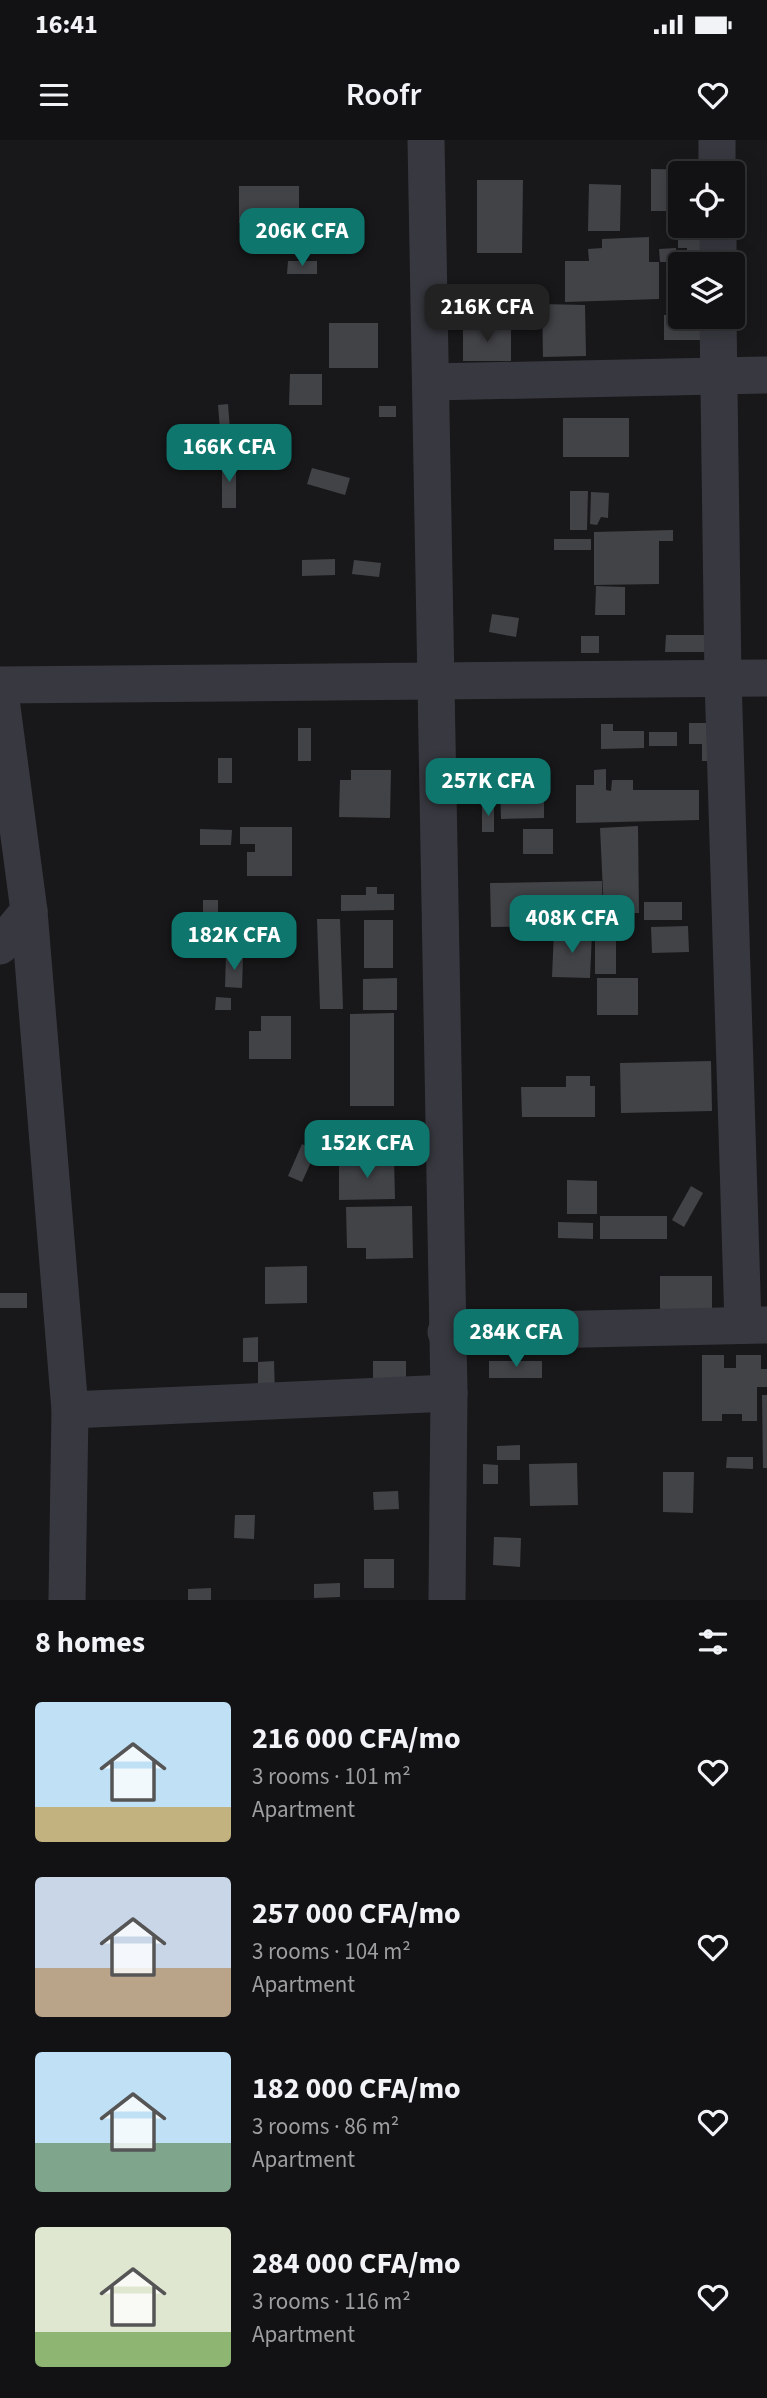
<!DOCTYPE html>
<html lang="en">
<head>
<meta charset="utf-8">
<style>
	body { margin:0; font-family:"Source Sans 3",sans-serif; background:#1b1b1d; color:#f1f3f6; height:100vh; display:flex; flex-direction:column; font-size:26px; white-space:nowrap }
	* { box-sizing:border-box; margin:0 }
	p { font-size:23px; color:#9c9ea0 }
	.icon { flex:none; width:38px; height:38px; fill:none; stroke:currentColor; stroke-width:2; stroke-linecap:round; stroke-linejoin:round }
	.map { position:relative; height:1460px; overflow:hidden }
	.sheet { display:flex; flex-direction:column; background:#121214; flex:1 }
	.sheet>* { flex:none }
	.buttons { position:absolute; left:668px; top:21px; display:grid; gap:14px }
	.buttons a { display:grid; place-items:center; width:77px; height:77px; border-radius:7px; background:#121214; box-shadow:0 4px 18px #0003,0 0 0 2px #313234; font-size:35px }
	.price { position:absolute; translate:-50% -60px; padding:0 16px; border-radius:14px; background:#0f766e; color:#fff; font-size:23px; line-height:46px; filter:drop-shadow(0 2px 4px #0008) }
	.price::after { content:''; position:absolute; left:50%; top:42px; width:21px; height:16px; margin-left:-10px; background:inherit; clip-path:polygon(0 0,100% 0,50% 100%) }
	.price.current { background:#222; color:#fff }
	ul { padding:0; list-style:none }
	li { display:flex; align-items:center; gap:21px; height:175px; padding:0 35px }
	li span { display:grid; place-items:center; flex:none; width:196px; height:140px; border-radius:7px; color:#555 }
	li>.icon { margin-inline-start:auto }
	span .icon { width:84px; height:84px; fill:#fffc; stroke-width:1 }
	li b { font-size:30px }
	h2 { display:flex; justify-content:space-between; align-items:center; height:84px; padding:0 35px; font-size:30px }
	.status { display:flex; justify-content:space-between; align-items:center; height:49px; padding:0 35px; background:#121214; direction:ltr }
	.status svg { height:19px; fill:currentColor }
	header { display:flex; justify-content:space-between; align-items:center; height:91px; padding:0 35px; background:#121214; font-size:32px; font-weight:600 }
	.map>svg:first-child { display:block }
	.building { fill:#424347 }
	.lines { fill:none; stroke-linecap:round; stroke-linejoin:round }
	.minor { stroke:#383940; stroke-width:37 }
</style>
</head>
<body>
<div class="status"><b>16:41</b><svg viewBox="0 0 49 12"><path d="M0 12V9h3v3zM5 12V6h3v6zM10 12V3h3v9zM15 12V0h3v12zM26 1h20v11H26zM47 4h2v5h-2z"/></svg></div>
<header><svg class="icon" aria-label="menu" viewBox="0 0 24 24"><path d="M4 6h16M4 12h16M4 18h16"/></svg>Roofr<svg class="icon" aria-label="heart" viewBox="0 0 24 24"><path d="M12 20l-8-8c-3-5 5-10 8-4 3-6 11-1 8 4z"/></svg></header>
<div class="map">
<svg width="767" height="1460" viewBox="0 0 767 1460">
	<rect width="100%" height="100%" fill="#18181a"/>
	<g class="building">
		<path d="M651 29 699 30V33H681V71H651Z"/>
		<path d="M477 40H523L522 113H477Z"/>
		<path d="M589 44 621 45 620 91H588Z"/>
		<rect x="239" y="46" width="60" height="37"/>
		<path d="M701 86V118H687V108H678V88Z"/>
		<path d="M649 97V122H659V159L565 162V121H589L588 109 602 108V99Z"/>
		<path d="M676 108V122H660L659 109Z"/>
		<path d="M288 121H317V134H287Z"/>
		<path d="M673 162H681V177H704V200H664V175H673Z"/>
		<path d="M542 164 585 165 586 216 543 217Z"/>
		<rect x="329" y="183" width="49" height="45"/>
		<rect x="463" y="186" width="48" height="35"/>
		<path d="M290 234H322V265H289Z"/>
		<path d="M228 264 230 290H220L218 265Z"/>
		<rect x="379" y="266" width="17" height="11"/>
		<rect x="563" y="278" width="66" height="39"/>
		<rect x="222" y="321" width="14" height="47"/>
		<path d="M312 328 350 338 345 355 307 344Z"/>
		<path d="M570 351H588L587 390H570Z"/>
		<path d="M591 352 609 353 608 378 601 377 597 385 590 384Z"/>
		<path d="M673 390V401H659V444L594 445V392Z"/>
		<rect x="554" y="399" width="37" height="11"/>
		<path d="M335 419V435L302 436V420Z"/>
		<path d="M354 420 381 423 379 437 352 434Z"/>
		<path d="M596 446 625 447V475H595Z"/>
		<path d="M492 474 519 478 516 497 489 492Z"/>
		<path d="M666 495H715L714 512H665Z"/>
		<rect x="581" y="496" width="18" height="17"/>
		<path d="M689 583H720V621H702V604H689Z"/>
		<path d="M601 584H613V591H644V608L601 609Z"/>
		<rect x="298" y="588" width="13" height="33"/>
		<rect x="649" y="592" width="28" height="14"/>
		<rect x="218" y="618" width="14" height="25"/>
		<path d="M606 629V650L611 651 612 640H633V650H699V680L576 683V645H594V630Z"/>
		<path d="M351 630H391L390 678 339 677 340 640H351Z"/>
		<path d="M544 646V678L501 679 500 647Z"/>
		<rect x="482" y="663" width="12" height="29"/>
		<path d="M638 686 639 773H604L600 688Z"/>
		<path d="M240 687H292V736H247V712H255V704H240Z"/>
		<path d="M200 689 232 690 231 705H200Z"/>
		<rect x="523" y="689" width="30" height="25"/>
		<path d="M602 741 603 786 491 787 490 743Z"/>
		<path d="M366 747H377V754H394V770L341 771V755H366Z"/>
		<rect x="203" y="760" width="15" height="18"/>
		<rect x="644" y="762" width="38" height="18"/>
		<path d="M317 779H340L343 869H320Z"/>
		<rect x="364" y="780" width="29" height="48"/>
		<path d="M688 786 689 812 652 813 651 787Z"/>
		<path d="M554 791 592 793 590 838 552 837Z"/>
		<rect x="595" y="793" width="21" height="41"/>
		<path d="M226 815 243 816 242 848 225 847Z"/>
		<path d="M397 838V870H363V839Z"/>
		<rect x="597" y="838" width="41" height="37"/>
		<path d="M216 857 231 858V870H215Z"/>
		<path d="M394 873V966H350V874Z"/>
		<path d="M261 876H291V919H249V891H261Z"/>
		<path d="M711 921 712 971 621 973 620 923Z"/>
		<path d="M566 936H590V946H595V977H522L521 947H566Z"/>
		<path d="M302 1004 316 1011 302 1042 288 1036Z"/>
		<path d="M394 1019 395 1059 339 1060V1020Z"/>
		<path d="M567 1040 597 1041V1074H567Z"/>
		<path d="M691 1046 703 1053 684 1087 672 1080Z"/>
		<path d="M412 1066 413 1118 366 1119V1108H347L346 1067Z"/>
		<rect x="600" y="1076" width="67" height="23"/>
		<path d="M558 1082 593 1083V1099L558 1098Z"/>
		<path d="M307 1126V1163L265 1164V1127Z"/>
		<rect x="660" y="1136" width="52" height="36"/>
		<rect x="0" y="1153" width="27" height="15"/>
		<path d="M258 1197V1222H243V1198Z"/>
		<path d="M702 1215H724V1228H736V1215H761V1229H767V1247H757V1281H742V1274H722V1281H702Z"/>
		<path d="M274 1221 275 1255H258V1222Z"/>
		<path d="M373 1221H406V1245L373 1246Z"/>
		<rect x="489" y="1221" width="53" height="17"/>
		<path d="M762 1255H767V1328H763Z"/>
		<path d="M520 1305V1320H497V1306Z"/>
		<path d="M727 1317H753V1329L726 1328Z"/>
		<path d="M577 1323 578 1365 530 1366 529 1324Z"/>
		<path d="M483 1324 498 1325V1344H483Z"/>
		<path d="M663 1332H694L693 1373 663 1372Z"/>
		<path d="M398 1351 399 1369 374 1370 373 1352Z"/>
		<path d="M235 1375H255L254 1399 234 1398Z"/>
		<path d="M494 1397 521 1398 520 1427 493 1425Z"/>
		<rect x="364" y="1419" width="30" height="29"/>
		<path d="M340 1443V1457L314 1458V1444Z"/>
		<path d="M211 1448V1460H188V1449Z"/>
	</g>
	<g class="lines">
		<g class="minor">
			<path d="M426 0 449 1253 447 1460"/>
			<path d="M717 0V33"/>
			<path d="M718 86V124"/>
			<path d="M718 177 723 539 743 1185"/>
			<path d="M431 242 767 235"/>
			<path d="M0 545 767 538"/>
			<path d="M0 552 29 771 70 1270 67 1460"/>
			<path d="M0 806 29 771"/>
			<path d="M446 1192 766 1185"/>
			<path d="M70 1270 449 1253"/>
		</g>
	</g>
</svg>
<div class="buttons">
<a><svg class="icon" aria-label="locate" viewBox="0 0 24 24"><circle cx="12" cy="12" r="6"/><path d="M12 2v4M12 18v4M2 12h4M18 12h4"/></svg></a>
<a><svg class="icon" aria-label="layers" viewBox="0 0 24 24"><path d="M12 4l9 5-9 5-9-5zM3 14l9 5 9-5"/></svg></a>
</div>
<b class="price" style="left:302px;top:128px">206K CFA</b>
<b class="price current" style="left:487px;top:204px">216K CFA</b>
<b class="price" style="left:229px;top:344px">166K CFA</b>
<b class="price" style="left:488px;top:678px">257K CFA</b>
<b class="price" style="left:572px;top:815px">408K CFA</b>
<b class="price" style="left:234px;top:832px">182K CFA</b>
<b class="price" style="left:367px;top:1040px">152K CFA</b>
<b class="price" style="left:516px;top:1229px">284K CFA</b>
</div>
<section class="sheet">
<h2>8 homes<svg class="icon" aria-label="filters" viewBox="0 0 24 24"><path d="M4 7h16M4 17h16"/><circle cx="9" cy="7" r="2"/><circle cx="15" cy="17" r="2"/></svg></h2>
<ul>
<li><span style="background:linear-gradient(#bfe0f5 75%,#c2b280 0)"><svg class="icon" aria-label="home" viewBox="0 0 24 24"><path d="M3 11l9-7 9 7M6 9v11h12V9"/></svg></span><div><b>216 000 CFA/mo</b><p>3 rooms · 101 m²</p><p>Apartment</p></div><svg class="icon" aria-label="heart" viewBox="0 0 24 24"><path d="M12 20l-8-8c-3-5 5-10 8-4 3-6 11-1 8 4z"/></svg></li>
<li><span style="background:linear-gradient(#c9d6e8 65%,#b9a48a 0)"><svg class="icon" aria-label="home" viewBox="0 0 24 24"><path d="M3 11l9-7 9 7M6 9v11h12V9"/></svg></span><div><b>257 000 CFA/mo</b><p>3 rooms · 104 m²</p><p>Apartment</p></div><svg class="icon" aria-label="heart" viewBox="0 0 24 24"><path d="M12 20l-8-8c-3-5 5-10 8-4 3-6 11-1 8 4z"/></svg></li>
<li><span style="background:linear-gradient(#bfe0f5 65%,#7fa58c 0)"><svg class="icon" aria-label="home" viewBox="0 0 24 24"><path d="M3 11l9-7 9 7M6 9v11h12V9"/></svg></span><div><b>182 000 CFA/mo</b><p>3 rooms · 86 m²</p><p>Apartment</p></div><svg class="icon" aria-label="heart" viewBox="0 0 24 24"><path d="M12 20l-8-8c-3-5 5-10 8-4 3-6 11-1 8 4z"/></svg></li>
<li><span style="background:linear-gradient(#dfe7d0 75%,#8fb573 0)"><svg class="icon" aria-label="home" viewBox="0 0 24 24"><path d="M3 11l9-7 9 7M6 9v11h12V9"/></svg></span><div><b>284 000 CFA/mo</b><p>3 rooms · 116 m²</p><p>Apartment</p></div><svg class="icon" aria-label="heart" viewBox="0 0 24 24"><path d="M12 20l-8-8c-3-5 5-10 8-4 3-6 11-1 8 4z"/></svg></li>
</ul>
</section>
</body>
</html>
